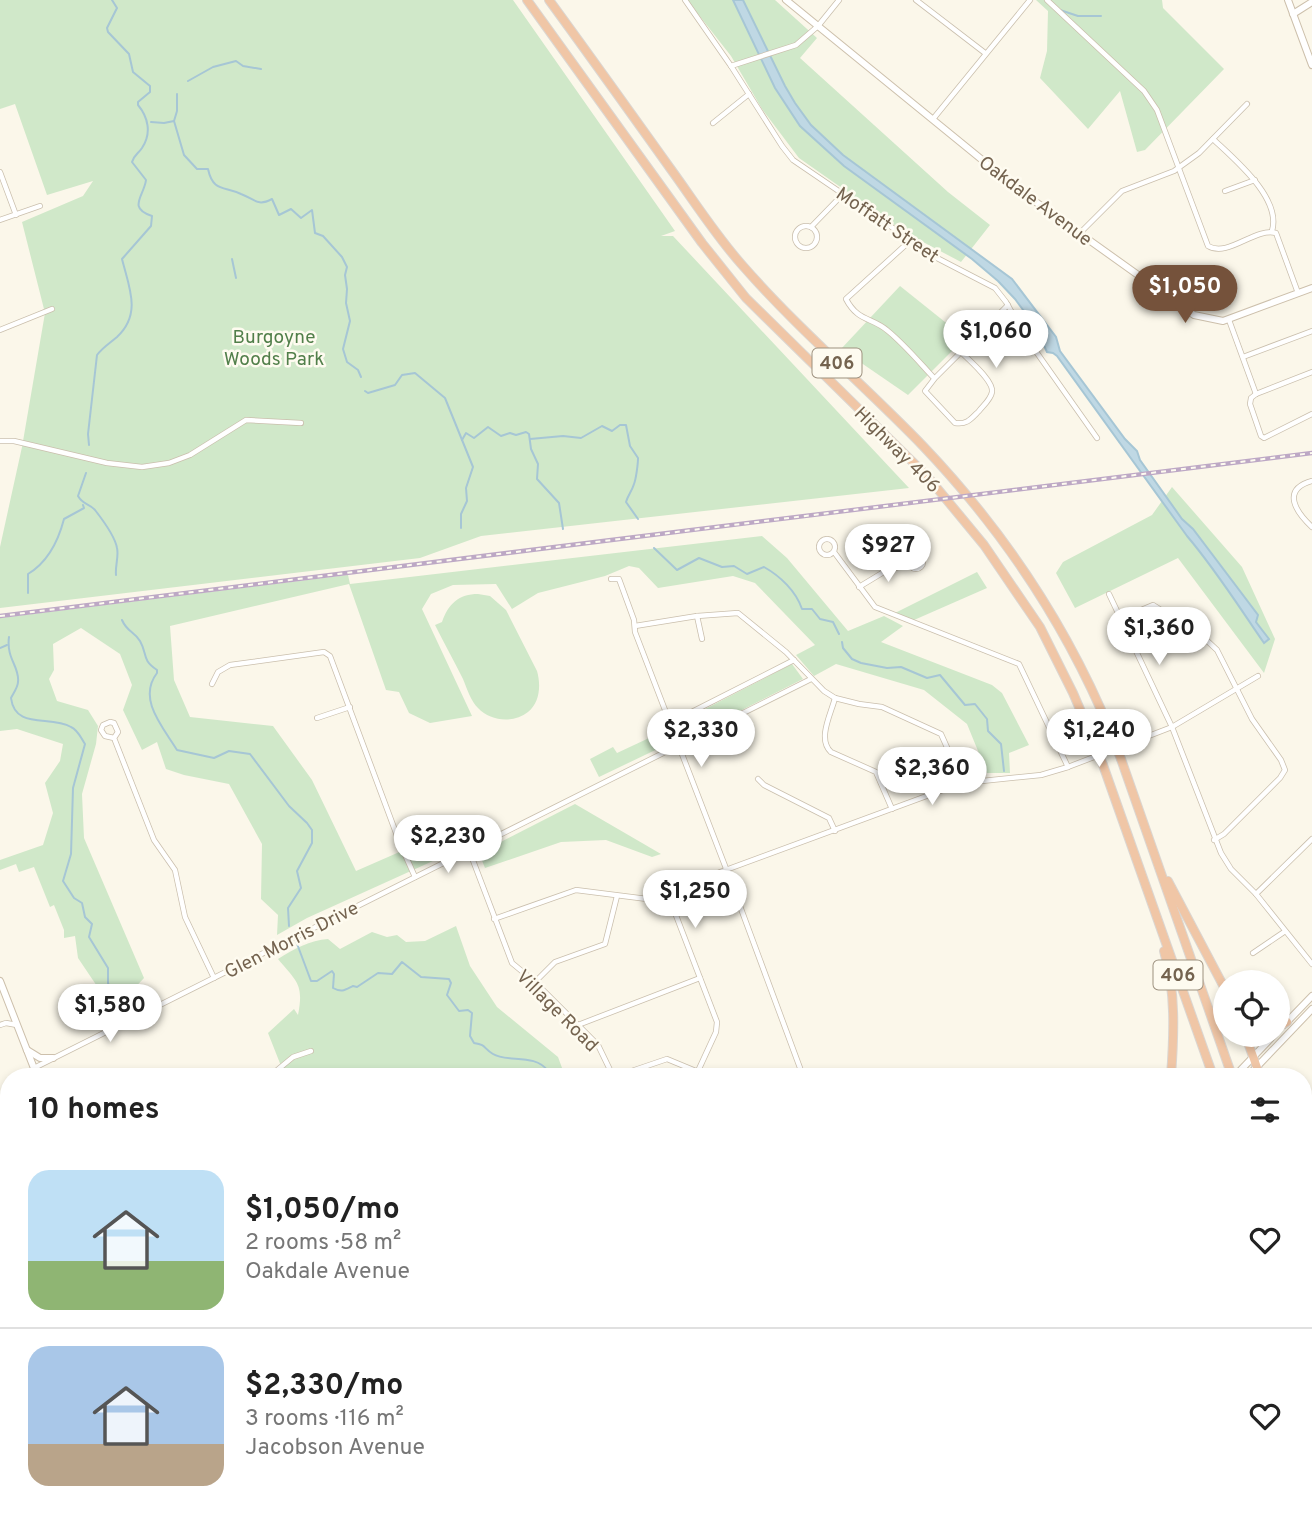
<!DOCTYPE html>
<html lang="en">
<head>
<meta charset="utf-8">
<style>
	body { margin:0; font-family:Overpass,sans-serif; background:#f2f2f2; color:#222; height:100vh; display:flex; flex-direction:column; font-size:26px; white-space:nowrap }
	* { box-sizing:border-box; margin:0 }
	p { font-size:23px; color:#767676 }
	.icon { flex:none; width:38px; height:38px; fill:none; stroke:currentColor; stroke-width:2; stroke-linecap:round; stroke-linejoin:round }
	.map { position:relative; flex:1; overflow:hidden }
	.details { position:absolute; left:0px; top:1068px; width:1312px; height:450px; display:flex; flex-direction:column; background:#fff; border-radius:28px 28px 0 0; box-shadow:0 4px 10px #0003 }
	.details>* { flex:none }
	.tools { position:absolute; left:1213px; top:970px; display:grid; gap:14px }
	.tools a { display:grid; place-items:center; width:77px; height:77px; border-radius:50%; background:#fff; box-shadow:0 4px 10px #0003; font-size:35px }
	.price { position:absolute; translate:-50% -60px; padding:0 16px; border-radius:24px; background:#fff; color:#222; font-size:23px; line-height:46px; filter:drop-shadow(0 2px 4px #0008) }
	.price::after { content:''; position:absolute; left:50%; top:42px; width:21px; height:16px; margin-left:-10px; background:inherit; clip-path:polygon(0 0,100% 0,50% 100%) }
	.price.current { background:#75523b; color:#fff }
	ul { padding:0; list-style:none }
	li { display:flex; align-items:center; gap:21px; height:175px; padding:0 28px }
	li+li { border-top:2px solid #e0e0e0 }
	li span { display:grid; place-items:center; flex:none; width:196px; height:140px; border-radius:21px; color:#555 }
	li>.icon { margin-inline-start:auto }
	span .icon { width:84px; height:84px; fill:#fffc; stroke-width:1 }
	li b { font-size:30px }
	h2 { display:flex; justify-content:space-between; align-items:center; height:84px; padding:0 28px; font-size:30px }
	.map>svg:first-child { display:block }
	.green { fill:#d0e8c9 }
	.water { fill:#bfd8e4; stroke:#a6c6d5; stroke-width:2 }
	.lines { fill:none; stroke-linecap:round; stroke-linejoin:round }
	.stream { stroke:#a6c6d5; stroke-width:2 }
	.street-casing { stroke:#cabfad; stroke-width:6 }
	.secondary-casing { stroke:#cdc0ac; stroke-width:8 }
	.highway-casing { stroke:#dbd6d1; stroke-width:10 }
	.street { stroke:#fff; stroke-width:4.5 }
	.secondary { stroke:#fff; stroke-width:6 }
	.highway { stroke:#f0c6a6; stroke-width:8 }
	.rail-casing { stroke:#bda8c5; stroke-width:4.5 }
	.rail { stroke:#fefbf0; stroke-width:2; stroke-dasharray:5; stroke-linecap:butt }
	.highway-bridge-casing { stroke:#dbd6d1; stroke-width:10; stroke-linecap:butt }
	.highway-bridge { stroke:#f0c6a6; stroke-width:8 }
	.labels { text-anchor:middle; stroke-width:5; stroke-linejoin:round; paint-order:stroke }
	.shield { fill:#fefbf0; stroke:#9d917f; stroke-width:2 }
	.shield-label { font-size:18px; font-weight:bold; fill:#74634f }
	.street-label { font-size:19px; fill:#74634f; stroke:#fefbf0 }
	.park-label { font-size:19px; fill:#517f4a; stroke:#fefbf0 }
</style>
</head>
<body>
<div class="map">
<svg width="1312" height="1516" viewBox="0 0 1312 1516">
	<rect width="100%" height="100%" fill="#fbf7ea"/>
	<g class="green">
		<path d="M0 0H513L675 231 661 236H673L909 488 481 536 420 558 0 608V547L22 447 45 313 22 222 83 196 93 181 47 195 15 104 0 109Z"/>
		<path d="M687 0H775L817 38 800 58 948 192 990 225 961 262 906 233 799 158 762 109 731 56Z"/>
		<path d="M1036 0H1162L1163 8 1224 69 1145 150 1137 152 1120 91 1088 129 1040 78 1047 51 1048 11Z"/>
		<path d="M900 286 965 338 908 395 841 349Z"/>
		<path d="M1172 487 1242 567 1275 639 1264 673 1178 558 1075 608 1056 573 1063 562 1152 515Z"/>
		<path d="M762 536 787 558 848 631 884 616 903 626 881 642 992 685 1002 693 1029 745 1009 753 1010 773H987L967 724 924 690 836 664 814 676 796 655 815 645 755 583 733 576 658 588 639 568 629 566 605 576 538 593 512 609 496 584 453 585 431 594 422 609 472 716 430 723 409 713 399 692 386 690 349 584 170 626 174 680 190 717 273 726 312 780 356 871 436 836 444 856 307 918 277 935 278 915 261 899 262 844 229 784 184 775 166 769 157 742 142 750 123 710 132 685 120 654 81 628 53 644 54 670 49 679 57 701 88 710 98 726 96 744 82 794 84 838 144 978 128 995 107 1001 78 958 75 936 64 938V930L54 905 50 907 34 867 19 872 16 864 0 870V860L43 845 53 813 45 783 60 761 63 744 17 729 0 731V618L348 575 350 584Z"/>
		<path d="M977 572 987 588 914 620 895 613Z"/>
		<path d="M478 594 490 596 506 610 537 671C541 685 540 702 528 712 514 723 491 722 478 708 471 701 467 689 463 679 454 661 444 643 435 625L442 622C448 604 459 594 478 594Z"/>
		<path d="M792 664 803 679 683 740 678 723Z"/>
		<path d="M664 731 670 743 599 777 590 759 613 747 617 753Z"/>
		<path d="M575 804 661 854 652 857 606 840 561 842 485 868 479 853Z"/>
		<path d="M456 926 470 966 497 1007 558 1057 565 1076H447L444 1070 428 1076H285L268 1033 294 1009 298 1015C304 984 297 982 278 959 294 949 310 940 328 939L340 949 372 932 387 937 397 935 406 942 425 941Z"/>
		<path d="M1312 1443V1516H1275L1276 1509 1304 1508V1447Z"/>
	</g>
	<path class="water" d="M733 0H743L785 86 795 103 811 125 843 155 1012 279 1056 337 1060 351 1125 439 1137 451 1140 460 1182 519 1193 529 1258 615 1256 622 1269 639 1264 643C1239 607 1216 570 1187 536L1057 356 1053 353 1047 352 1035 326 1015 299 998 281 972 259 844 166 800 126 775 88Z"/>
	<g class="lines">
		<g class="stream">
			<path d="M1060 10 1078 16H1101"/>
			<path d="M188 81 213 67 236 61 243 66 261 69"/>
			<path d="M174 121 177 111V94"/>
			<path d="M151 122 164 123 174 121 184 155 197 169H208C213 192 224 186 241 194 255 199 257 207 272 199L279 215 291 209 301 218 312 210 315 233 323 236 342 257 347 267 345 275 347 289 346 303 350 321 343 349 347 362 358 370 361 377"/>
			<path d="M232 259 236 278"/>
			<path d="M365 391 368 393 395 385 402 375 415 373 445 398 473 467 466 488 467 501 461 514V528"/>
			<path d="M530 439 563 436 581 438 602 426 612 431 620 425H626L630 446 638 458C638 464 636 479 634 484 632 491 628 495 626 502L638 519"/>
			<path d="M462 440 466 433 474 438 488 427 501 436 510 433 516 435 526 432 529 434 531 449 538 464 537 479 559 503 563 529"/>
			<path d="M89 445 88 434 97 355C103 347 110 343 117 337 142 314 129 287 122 259L151 226 152 216C127 208 144 196 146 180L132 162C134 155 138 154 142 148 152 133 148 117 138 105V102L150 92V86L133 72 129 54 108 32 107 28 117 8 112 0"/>
			<path d="M86 473 78 496C83 505 89 503 95 510 102 519 115 536 117 548 119 556 115 566 116 575"/>
			<path d="M654 548 677 570 699 558 722 567 734 566 747 574 764 567C780 576 796 591 802 609H812L820 619 833 622 839 634"/>
			<path d="M28 593V574C48 562 58 542 64 519L84 508 83 505"/>
			<path d="M122 620C127 632 135 632 140 641 148 655 141 659 157 670V673C137 699 163 727 177 750L214 758 229 751 250 754 289 806 307 823 312 830V843L297 871 301 888 288 908 289 926"/>
			<path d="M9 637C6 659 20 667 18 682 18 687 13 694 11 698 15 730 50 715 71 727 78 730 81 738 85 744L73 788 71 854 63 881 74 898 82 903 85 917 92 924 89 937 108 968V983L114 1001"/>
			<path d="M842 642 843 648 852 659 861 663 887 668 901 667 927 678 940 675 965 705 975 704 987 719 988 731 1001 744 1004 771"/>
			<path d="M0 648 7 645"/>
			<path d="M296 941 311 981H317L332 971 334 974 333 988C342 993 345 990 353 986L357 987 378 973 392 974 402 962 421 977 449 979 451 983 447 995 459 1011 468 1010 472 1013 470 1036 474 1043C487 1045 483 1048 493 1054 508 1063 535 1053 548 1071V1076"/>
			<path d="M1163 1508 1162 1515 1166 1516"/>
			<path d="M1271 1516 1272 1508"/>
		</g>
		<g class="street-casing">
			<g id="street">
				<path d="M685 0 731 66 782 146 793 160 937 258 995 288 1006 302 1025 336 1097 438"/>
				<path d="M916 0 985 53"/>
				<path d="M1047 0 1144 91 1157 110 1208 246C1228 258 1255 227 1276 233L1298 293"/>
				<path d="M731 66 796 45 818 26 839 0"/>
				<path d="M933 119 1030 0"/>
				<path d="M713 123 749 94"/>
				<path d="M1213 139C1234 159 1282 198 1272 231"/>
				<path d="M0 172 16 215"/>
				<path d="M1225 191 1255 180"/>
				<path d="M0 220 40 206"/>
				<circle cx="806" cy="237" r="11"/>
				<path d="M811 227 844 193"/>
				<path d="M1080 233 1122 191 1174 171 1199 153 1247 104"/>
				<path d="M911 240 846 299C858 322 872 317 888 331 905 345 919 362 934 378"/>
				<path d="M1229 320 1256 394"/>
				<path d="M0 330 52 309"/>
				<path d="M961 352C969 360 994 381 992 392 991 399 983 406 979 411 971 419 967 425 955 423L925 391 935 378 1008 305"/>
				<path d="M1243 357 1312 331"/>
				<path d="M1256 394 1251 398 1250 404 1261 436 1264 438 1312 414"/>
				<path d="M1256 394 1312 372"/>
				<path d="M0 441H14L107 463 142 467 169 463 190 455 246 420 301 423"/>
				<path d="M1312 481C1280 490 1297 513 1312 527"/>
				<circle cx="827" cy="547" r="8"/>
				<path d="M834 552 875 607 1019 664 1068 767"/>
				<circle cx="916" cy="562" r="7"/>
				<path d="M611 579H619L634 620 635 632 727 871 803 1076"/>
				<path d="M859 587 887 570 909 564"/>
				<path d="M1109 594 1172 727 1221 853 1231 869 1256 894 1312 964"/>
				<path d="M697 616 702 639"/>
				<path d="M1122 618 1153 605 1202 636 1217 650 1252 719 1281 760 1285 770 1280 778 1224 834 1214 840"/>
				<path d="M635 626 697 616 738 613 786 652 824 691 835 698 859 704 882 707 941 734 963 783"/>
				<path d="M212 684 218 672 230 665 324 652 330 656 399 841 415 877"/>
				<path d="M835 698C831 714 817 739 831 752L876 772 892 809"/>
				<path d="M317 718 350 707"/>
				<path d="M670 723 794 660"/>
				<path d="M114 738 105 736 101 730 103 725 110 722 114 723 118 732 114 738 154 840 175 870 185 917 214 978"/>
				<path d="M758 779 764 785 829 818 835 831"/>
				<path d="M469 850 512 963 535 982 598 1045 612 1074 620 1075 667 1059 708 1076"/>
				<path d="M667 892 717 1022 716 1032 698 1071"/>
				<path d="M1256 894 1312 839"/>
				<path d="M494 919 576 890 647 899 951 787 963 783 1041 775 1068 767 1172 727 1258 676"/>
				<path d="M1253 953 1284 932"/>
				<path d="M535 982 555 962 605 944 617 896"/>
				<path d="M0 1025 6 1023 17 1025"/>
				<path d="M578 1025 700 978"/>
				<path d="M34 1068 811 679"/>
				<path d="M270 1076 293 1057 311 1051"/>
				<path d="M0 1190 9 1213"/>
				<path d="M0 1231 9 1225"/>
				<path d="M0 1329 9 1321"/>
				<path d="M0 1409 9 1407"/>
				<path d="M123 1508 126 1516"/>
				<path d="M308 1508 311 1516"/>
				<path d="M453 1508 455 1516"/>
				<path d="M510 1508 513 1516"/>
				<path d="M589 1508 592 1516"/>
				<path d="M713 1508 716 1516"/>
				<path d="M819 1508 823 1516"/>
				<path d="M721 1516 742 1508"/>
				<path d="M1094 1516 1099 1508"/>
			</g>
		</g>
		<g class="secondary-casing">
			<g id="secondary">
				<path d="M786 0 1019 190 1194 315 1223 321 1312 288"/>
				<path d="M1288 0 1312 65"/>
				<path d="M1293 14 1312 2"/>
				<path d="M0 981 37 1076"/>
				<path d="M1284 1025 1312 996"/>
				<path d="M27 1050 40 1058H53"/>
				<path d="M1235 1076 1275 1034"/>
				<path d="M1248 1076 1312 1009"/>
				<path d="M0 1482 9 1481"/>
				<path d="M205 1508 208 1516"/>
			</g>
		</g>
		<g class="highway-casing">
			<g id="highway">
				<path d="M527 0 702 243 746 298 927 476 984 545 1040 627 1073 693 1094 742"/>
				<path d="M549 0C590 56 630 112 670 168 694 201 716 236 743 266 799 330 864 385 923 446 1003 530 1067 626 1111 733"/>
				<path d="M1121 759 1232 1076"/>
				<path d="M1103 765 1213 1076"/>
				<path d="M1168 881 1225 989"/>
				<path d="M1164 951C1176 991 1174 1035 1171 1076"/>
				<path d="M1278 1027 1287 1022"/>
				<path d="M1245 1034 1260 1076"/>
				<path d="M1237 1516 1239 1508"/>
				<path d="M1258 1516 1259 1508"/>
			</g>
		</g>
		<use href="#street" class="street"/>
		<use href="#secondary" class="secondary"/>
		<use href="#highway" class="highway"/>
		<g class="rail-casing">
			<path id="rail" d="M0 616 1312 453"/>
		</g>
		<use href="#rail" class="rail"/>
		<g class="highway-bridge-casing">
			<g id="highway-bridge">
				<path d="M1111 733 1121 759"/>
				<path d="M1094 742 1103 765"/>
			</g>
		</g>
		<use href="#highway-bridge" class="highway-bridge"/>
	</g>
	<g class="labels">
		<g class="shield">
			<rect x="812.5" y="348.5" width="49" height="29" rx="5"/>
			<rect x="1153.5" y="960.5" width="49" height="29" rx="5"/>
		</g>
		<g class="shield-label">
			<text x="837" y="369">406</text>
			<text x="1178" y="981">406</text>
		</g>
		<g class="street-label">
			<text transform="translate(1036 200) rotate(37)" y="7">Oakdale Avenue</text>
			<text transform="translate(888 224) rotate(34)" y="7">Moffatt Street</text>
			<text transform="translate(898 449) rotate(45)" y="7">Highway 406</text>
			<text transform="translate(291 939) rotate(-27)" y="7">Glen Morris Drive</text>
			<text transform="translate(558 1010) rotate(45)" y="7">Village Road</text>
		</g>
		<g class="park-label">
			<text x="274" y="343">Burgoyne<tspan x="274" dy="22">Woods Park</tspan></text>
		</g>
	</g>
</svg>
<div class="tools">
<a><svg class="icon" aria-label="locate" viewBox="0 0 24 24"><circle cx="12" cy="12" r="6"/><path d="M12 2v4M12 18v4M2 12h4M18 12h4"/></svg></a>
</div>
<b class="price current" style="left:1185px;top:325px">$1,050</b>
<b class="price" style="left:996px;top:370px">$1,060</b>
<b class="price" style="left:888px;top:584px">$927</b>
<b class="price" style="left:1159px;top:667px">$1,360</b>
<b class="price" style="left:701px;top:769px">$2,330</b>
<b class="price" style="left:1099px;top:769px">$1,240</b>
<b class="price" style="left:932px;top:807px">$2,360</b>
<b class="price" style="left:448px;top:875px">$2,230</b>
<b class="price" style="left:695px;top:930px">$1,250</b>
<b class="price" style="left:110px;top:1044px">$1,580</b>
<section class="details">
<h2>10 homes<svg class="icon" aria-label="filters" viewBox="0 0 24 24"><path d="M4 7h16M4 17h16"/><circle cx="9" cy="7" r="2"/><circle cx="15" cy="17" r="2"/></svg></h2>
<ul>
<li><span style="background:linear-gradient(#bfe0f5 65%,#8fb573 0)"><svg class="icon" aria-label="home" viewBox="0 0 24 24"><path d="M3 11l9-7 9 7M6 9v11h12V9"/></svg></span><div><b>$1,050/mo</b><p>2 rooms · 58 m²</p><p>Oakdale Avenue</p></div><svg class="icon" aria-label="heart" viewBox="0 0 24 24"><path d="M12 20l-8-8c-3-5 5-10 8-4 3-6 11-1 8 4z"/></svg></li>
<li><span style="background:linear-gradient(#a9c7e8 70%,#b9a48a 0)"><svg class="icon" aria-label="home" viewBox="0 0 24 24"><path d="M3 11l9-7 9 7M6 9v11h12V9"/></svg></span><div><b>$2,330/mo</b><p>3 rooms · 116 m²</p><p>Jacobson Avenue</p></div><svg class="icon" aria-label="heart" viewBox="0 0 24 24"><path d="M12 20l-8-8c-3-5 5-10 8-4 3-6 11-1 8 4z"/></svg></li>
</ul>
</section>
</div>
</body>
</html>
